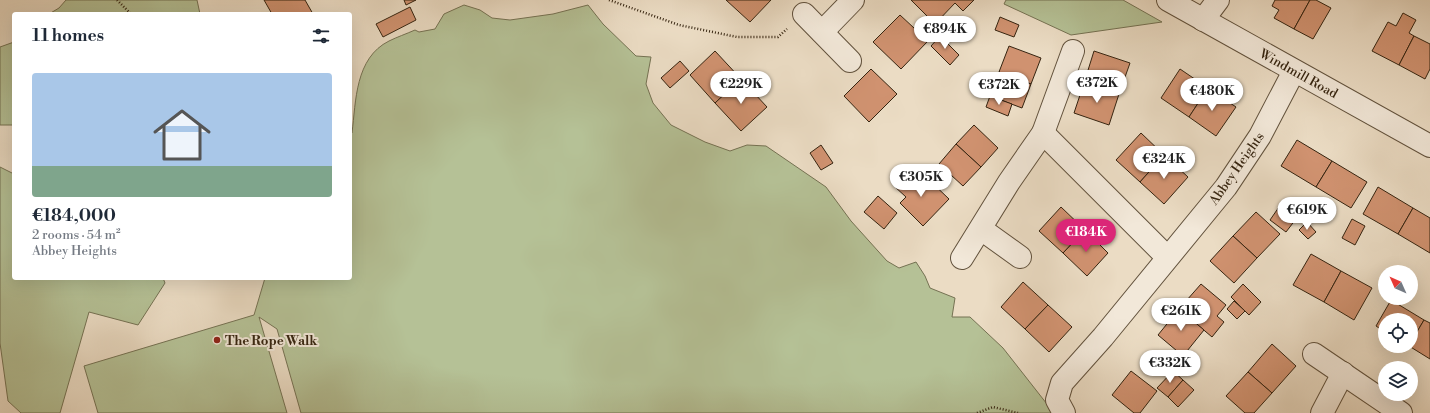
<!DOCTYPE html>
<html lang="en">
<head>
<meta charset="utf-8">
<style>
	body { margin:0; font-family:"Libre Bodoni",serif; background:#f6f6f7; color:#1f2937; height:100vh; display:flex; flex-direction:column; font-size:15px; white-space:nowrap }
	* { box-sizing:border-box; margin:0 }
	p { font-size:13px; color:#747a83 }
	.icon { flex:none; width:22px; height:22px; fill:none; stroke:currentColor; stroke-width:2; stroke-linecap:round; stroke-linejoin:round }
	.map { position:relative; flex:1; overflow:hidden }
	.panel { position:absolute; left:12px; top:12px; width:340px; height:268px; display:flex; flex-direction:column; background:#fff; border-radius:4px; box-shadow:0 4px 16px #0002 }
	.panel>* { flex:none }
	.needle { width:26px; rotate:315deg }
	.buttons { position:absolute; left:1378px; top:265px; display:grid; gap:8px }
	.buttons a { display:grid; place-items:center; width:40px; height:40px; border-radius:50%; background:#fff; box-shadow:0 4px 16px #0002; font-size:20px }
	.price { position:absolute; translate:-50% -34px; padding:0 9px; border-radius:14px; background:#fff; color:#222; font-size:13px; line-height:26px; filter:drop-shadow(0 1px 2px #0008) }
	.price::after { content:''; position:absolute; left:50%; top:24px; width:12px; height:9px; margin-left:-6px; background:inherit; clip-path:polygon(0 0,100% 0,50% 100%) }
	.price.on { background:#db2777; color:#fff }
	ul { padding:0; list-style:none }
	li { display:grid; align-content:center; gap:8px; height:212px; padding:0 20px }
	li+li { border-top:1px solid #e0e1e3 }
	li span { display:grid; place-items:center; height:124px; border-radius:4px; color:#555 }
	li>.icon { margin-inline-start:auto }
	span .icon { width:72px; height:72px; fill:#fffc; stroke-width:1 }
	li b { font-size:17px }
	h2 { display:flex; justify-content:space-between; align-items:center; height:48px; padding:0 20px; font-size:17px }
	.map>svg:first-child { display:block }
	.green { fill:#b5c196; stroke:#757253 }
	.building { fill:#d09270; stroke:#352410 }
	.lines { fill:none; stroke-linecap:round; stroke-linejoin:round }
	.minor-casing { stroke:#62523d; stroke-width:24 }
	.path { stroke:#352410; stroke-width:2.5; stroke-dasharray:1 2; stroke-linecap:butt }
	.minor { stroke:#f2e8d9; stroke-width:22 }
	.poi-dot { fill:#8f2418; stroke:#f2e8d9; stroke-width:1.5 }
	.labels { text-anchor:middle; stroke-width:4; stroke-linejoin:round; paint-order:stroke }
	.street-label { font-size:13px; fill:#352410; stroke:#f2e8d9 }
	.poi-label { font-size:13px; font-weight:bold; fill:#352410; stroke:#f2e8d9; text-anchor:start }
</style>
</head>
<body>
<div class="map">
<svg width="1430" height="413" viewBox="0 0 1430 413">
	<rect width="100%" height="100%" fill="#ebdcc4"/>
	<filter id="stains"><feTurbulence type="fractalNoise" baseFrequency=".005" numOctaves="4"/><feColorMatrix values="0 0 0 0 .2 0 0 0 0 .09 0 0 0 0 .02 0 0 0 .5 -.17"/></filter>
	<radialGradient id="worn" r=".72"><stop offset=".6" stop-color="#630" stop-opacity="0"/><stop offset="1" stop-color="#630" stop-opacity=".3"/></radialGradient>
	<g class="green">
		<path d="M66 0H197L200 14H49L59 8Z"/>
		<path d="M1006 0H1123L1162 22 1071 35 1004 4Z"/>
		<path d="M464 5 480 10 492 18 510 20 553 14 588 5 603 24 636 56 651 57 646 84 653 103 671 125 705 142 730 151 747 145 766 146 826 187 851 221 887 261 899 268 916 262 925 276 930 288 955 298 952 317H970L1003 348 1054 413H301L277 329 259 317 287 413H98L84 366 254 315 265 278H350V133H352C356 101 355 58 389 41 397 37 406 34 415 30L419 32 435 29 444 14Z"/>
		<path d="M14 42V125H0V47Z"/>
		<path d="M0 167 14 174V278H163L165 283 138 325 89 312 60 413H21L8 401 0 343Z"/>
	</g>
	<g class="building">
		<path d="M264 0H305L313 14H272Z"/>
		<path d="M404 0H416L406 5Z"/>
		<path d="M726 0H771L750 22Z"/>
		<path d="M911 0H974L963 11 955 3 935 24Z"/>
		<path d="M1275 0H1310L1294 29 1274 18 1279 10 1272 6Z"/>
		<path d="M1310 0H1316L1331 8 1313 39 1294 29Z"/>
		<path d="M410 7 416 20 383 37 376 24Z"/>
		<path d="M1403 13 1416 20 1409 33 1414 36 1399 65 1372 51 1388 22 1396 26Z"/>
		<path d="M900 15 928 41 901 69 873 42Z"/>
		<path d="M1000 17 1019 25 1014 37 995 30Z"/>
		<path d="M940 36 959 55 950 65 931 46Z"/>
		<path d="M1414 36 1430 44V69L1425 79 1399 65Z"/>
		<path d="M1009 46 1041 58 1031 84 999 72Z"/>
		<path d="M715 51 741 79 715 103 690 75Z"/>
		<path d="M1094 51 1130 63 1119 94 1084 83Z"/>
		<path d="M680 61 689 71 670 88 661 78Z"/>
		<path d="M871 69 897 94 869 122 844 96Z"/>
		<path d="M1180 69 1208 88 1189 117 1161 98Z"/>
		<path d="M999 72 1031 84 1022 108 990 96Z"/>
		<path d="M741 79 767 107 741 131 715 103Z"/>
		<path d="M1084 83 1119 94 1109 125 1074 113Z"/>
		<path d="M1208 88 1236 107 1216 136 1189 117Z"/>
		<path d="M990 96 1012 104 1008 116 986 107Z"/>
		<path d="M974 125 998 148 981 167 956 144Z"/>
		<path d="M1141 133 1164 155 1140 182 1116 160Z"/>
		<path d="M1297 140 1332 161 1316 187 1281 166Z"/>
		<path d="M956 144 981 167 963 186 939 164Z"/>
		<path d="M821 145 833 163 821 170 810 153Z"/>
		<path d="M1164 155 1188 177 1164 204 1140 182Z"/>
		<path d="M1332 161 1367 182 1351 208 1316 187Z"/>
		<path d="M905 174 917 185 926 177 949 199 923 226 900 203 906 197 894 186Z"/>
		<path d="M1378 187 1413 208 1398 234 1363 214Z"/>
		<path d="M878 196 897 213 884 229 864 212Z"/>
		<path d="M1061 207 1085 230 1063 253 1039 231Z"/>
		<path d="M1279 207 1296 219 1286 232 1270 220Z"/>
		<path d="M1413 208 1430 218V253L1398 234Z"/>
		<path d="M1256 212 1280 234 1257 258 1233 236Z"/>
		<path d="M1352 219 1365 226 1355 245 1342 238Z"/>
		<path d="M1307 222 1316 232 1308 239 1299 230Z"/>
		<path d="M1085 230 1108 253 1087 276 1063 253Z"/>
		<path d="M1233 236 1257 258 1234 283 1210 261Z"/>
		<path d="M1311 254 1341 271 1324 302 1293 285Z"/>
		<path d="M1341 271 1372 288 1354 320 1324 302Z"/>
		<path d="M1023 282 1048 305 1025 329 1001 307Z"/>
		<path d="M1201 284 1226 305 1217 316 1224 322 1212 337 1179 309Z"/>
		<path d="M1243 284 1261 302 1249 315 1231 297Z"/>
		<path d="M1391 300 1424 320 1411 342V320H1385V332L1376 326Z"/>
		<path d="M1234 301 1245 311 1237 319 1227 309Z"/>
		<path d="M1048 305 1072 327 1049 352 1025 329Z"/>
		<path d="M1179 309 1204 330 1183 356 1158 335Z"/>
		<path d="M1424 320 1430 323V359L1409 346H1411V342Z"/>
		<path d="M1272 344 1296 366 1272 393 1248 372Z"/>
		<path d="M1131 371 1157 391 1140 413H1134L1112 395Z"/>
		<path d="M1173 371 1183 380 1168 397 1157 388Z"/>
		<path d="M1248 372 1272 393 1254 413H1245L1226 396Z"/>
		<path d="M1183 380 1194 390 1178 407 1168 397Z"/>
	</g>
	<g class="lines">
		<g class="minor-casing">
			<g id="minor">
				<path d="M1168 0 1430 146"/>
				<path d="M804 14 850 61"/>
				<path d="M1203 20 1218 0"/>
				<path d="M822 32 853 0"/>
				<path d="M1043 133 1167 257"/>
				<path d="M981 229 1020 257"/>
				<path d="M962 258 1009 182 1043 133 1073 51"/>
				<path d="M1314 354 1401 413"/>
				<path d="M1064 413 1057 400 1062 383 1103 337 1226 187 1260 136 1294 71"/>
				<path d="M1322 413 1343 373"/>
			</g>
		</g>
		<g class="path">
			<path d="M117 0 131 14"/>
			<path d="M609 0 679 25 737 37H778L787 29"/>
			<path d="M977 413 993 407 1018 413"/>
		</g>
		<use href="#minor" class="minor"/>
	</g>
	<circle class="poi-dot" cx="217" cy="340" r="4"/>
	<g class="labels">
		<g class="street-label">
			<text transform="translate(1299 73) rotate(29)" y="5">Windmill Road</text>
			<text transform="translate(1236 168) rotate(-55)" y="5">Abbey Heights</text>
		</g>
		<g class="poi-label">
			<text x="225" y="345">The Rope Walk</text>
		</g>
	</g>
	<rect width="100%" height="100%" filter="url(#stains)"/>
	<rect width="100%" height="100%" fill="url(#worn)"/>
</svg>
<div class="buttons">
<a><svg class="needle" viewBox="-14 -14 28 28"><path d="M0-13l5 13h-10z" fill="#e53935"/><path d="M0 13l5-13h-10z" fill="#747a83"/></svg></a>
<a><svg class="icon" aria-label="locate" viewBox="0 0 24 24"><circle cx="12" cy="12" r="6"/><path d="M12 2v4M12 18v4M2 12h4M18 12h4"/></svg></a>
<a><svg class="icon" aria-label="layers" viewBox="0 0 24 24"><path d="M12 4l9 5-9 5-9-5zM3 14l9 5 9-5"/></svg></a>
</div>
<b class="price" style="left:945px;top:50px">€894K</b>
<b class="price" style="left:1097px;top:104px">€372K</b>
<b class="price" style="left:741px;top:105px">€229K</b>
<b class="price" style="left:999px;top:106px">€372K</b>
<b class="price" style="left:1212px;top:112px">€480K</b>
<b class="price" style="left:1164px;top:180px">€324K</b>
<b class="price" style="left:921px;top:198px">€305K</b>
<b class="price" style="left:1307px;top:231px">€619K</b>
<b class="price on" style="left:1086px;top:253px">€184K</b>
<b class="price" style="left:1181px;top:332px">€261K</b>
<b class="price" style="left:1170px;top:384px">€332K</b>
<section class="panel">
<h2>11 homes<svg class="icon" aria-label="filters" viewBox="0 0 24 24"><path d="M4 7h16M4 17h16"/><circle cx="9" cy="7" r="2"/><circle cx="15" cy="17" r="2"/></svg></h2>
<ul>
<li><span style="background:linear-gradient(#a9c7e8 75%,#7fa58c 0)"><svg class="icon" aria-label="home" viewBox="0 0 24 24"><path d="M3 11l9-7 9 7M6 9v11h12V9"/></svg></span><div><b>€184,000</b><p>2 rooms · 54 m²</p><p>Abbey Heights</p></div></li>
</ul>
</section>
</div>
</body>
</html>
